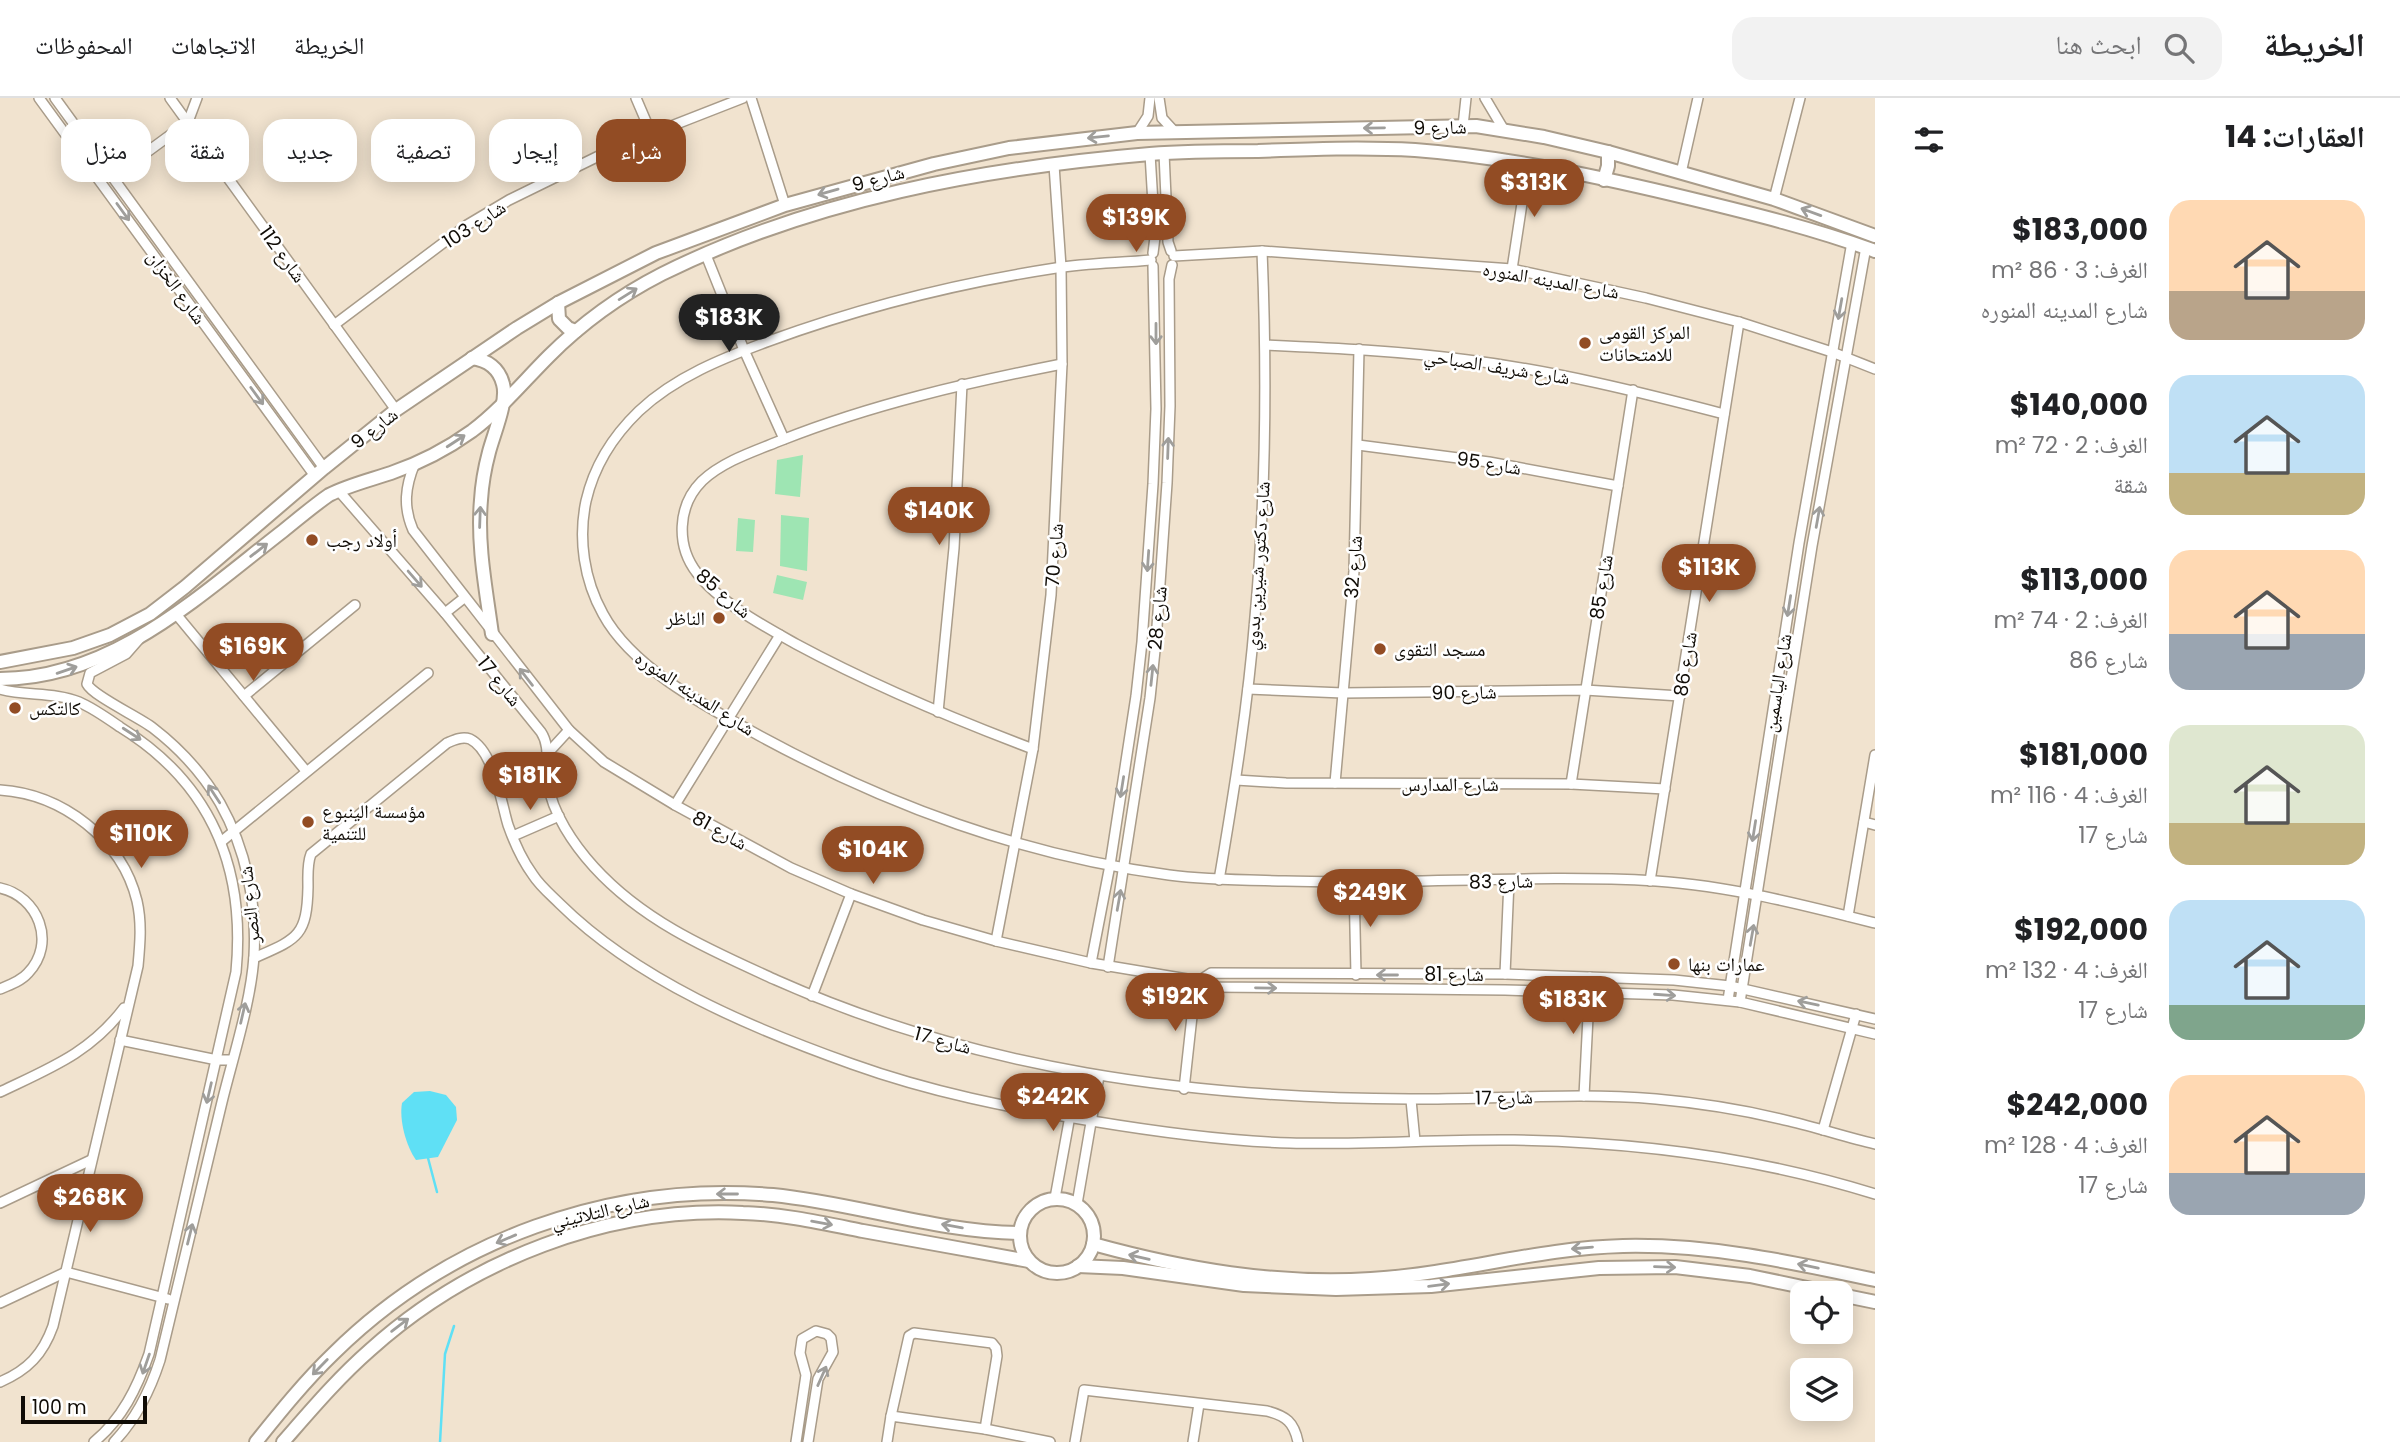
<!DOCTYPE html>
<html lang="ar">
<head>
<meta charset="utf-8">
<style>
	body { margin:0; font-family:Poppins,"Noto Naskh Arabic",sans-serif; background:#f2f2f2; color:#202124; direction:rtl; height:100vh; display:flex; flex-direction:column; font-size:26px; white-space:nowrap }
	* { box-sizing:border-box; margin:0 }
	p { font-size:23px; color:#757577 }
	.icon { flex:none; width:38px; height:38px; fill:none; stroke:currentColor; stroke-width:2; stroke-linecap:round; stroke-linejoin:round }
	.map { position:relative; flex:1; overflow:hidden; direction:ltr }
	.details { display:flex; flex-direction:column; background:#fff; width:525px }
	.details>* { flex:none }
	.hud { position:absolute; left:21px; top:21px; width:665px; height:63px; direction:rtl; display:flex; gap:14px }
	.controls { position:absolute; left:1790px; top:1183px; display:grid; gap:14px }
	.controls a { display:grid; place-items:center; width:63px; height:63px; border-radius:14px; background:#fff; box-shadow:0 4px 18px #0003; font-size:35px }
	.scale { position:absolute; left:21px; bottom:18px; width:126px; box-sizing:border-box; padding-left:7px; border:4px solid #100c06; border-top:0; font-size:19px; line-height:24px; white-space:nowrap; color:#100c06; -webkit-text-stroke:5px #fff; paint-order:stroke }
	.price { position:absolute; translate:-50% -60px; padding:0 16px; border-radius:24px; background:#924c24; color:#fff; font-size:23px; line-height:46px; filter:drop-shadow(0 2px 4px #0008) }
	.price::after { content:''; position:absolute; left:50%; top:42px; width:21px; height:16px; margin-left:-10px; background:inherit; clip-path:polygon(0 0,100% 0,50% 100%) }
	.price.on { background:#222; color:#fff }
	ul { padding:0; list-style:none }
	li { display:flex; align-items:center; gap:21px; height:175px; padding:0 35px }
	li span { display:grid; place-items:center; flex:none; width:196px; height:140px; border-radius:21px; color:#555 }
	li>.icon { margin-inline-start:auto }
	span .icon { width:84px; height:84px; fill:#fffc; stroke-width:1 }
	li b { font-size:30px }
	h2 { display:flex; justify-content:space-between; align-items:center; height:84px; padding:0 35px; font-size:30px }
	.chip { padding:0 24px; border-radius:21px; background:#fff; box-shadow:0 4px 18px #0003; font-size:24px; line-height:63px }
	.chip.on { background:#924c24; color:#fff }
	header { display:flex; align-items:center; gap:42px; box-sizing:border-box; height:98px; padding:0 35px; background:#fff; border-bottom:2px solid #e0e0e0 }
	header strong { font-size:33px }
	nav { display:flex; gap:38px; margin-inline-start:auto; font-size:24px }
	.search { width:490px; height:63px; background:#f2f2f2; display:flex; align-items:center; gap:18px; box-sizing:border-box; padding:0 24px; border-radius:21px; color:#757577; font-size:26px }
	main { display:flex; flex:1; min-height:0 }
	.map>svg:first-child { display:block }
	.green { fill:#9ee5b3 }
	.water { fill:#5fe0f5 }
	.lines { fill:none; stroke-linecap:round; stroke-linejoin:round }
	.stream { stroke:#5fe0f5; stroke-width:2.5 }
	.street-casing { stroke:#a99c8a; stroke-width:12 }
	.secondary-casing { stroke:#a99c8a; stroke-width:16 }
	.street { stroke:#fff; stroke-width:9 }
	.secondary { stroke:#fff; stroke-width:12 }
	.oneway { stroke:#9f9e9b }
	.poi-dot { fill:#924c24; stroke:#fff; stroke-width:2.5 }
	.labels { text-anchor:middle; stroke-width:5; stroke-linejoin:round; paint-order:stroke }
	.street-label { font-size:19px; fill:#100c06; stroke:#fff }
	.poi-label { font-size:19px; fill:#100c06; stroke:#fff; text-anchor:start }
</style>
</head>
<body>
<header>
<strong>الخريطة</strong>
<div class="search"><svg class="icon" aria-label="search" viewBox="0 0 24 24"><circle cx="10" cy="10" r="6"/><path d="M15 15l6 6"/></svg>ابحث هنا</div>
<nav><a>الخريطة</a><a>الاتجاهات</a><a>المحفوظات</a></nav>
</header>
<main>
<section class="details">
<h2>العقارات: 14<svg class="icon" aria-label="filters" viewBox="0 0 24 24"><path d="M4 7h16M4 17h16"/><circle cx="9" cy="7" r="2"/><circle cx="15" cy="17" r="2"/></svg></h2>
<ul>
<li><span style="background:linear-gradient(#ffd9b3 65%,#b9a48a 0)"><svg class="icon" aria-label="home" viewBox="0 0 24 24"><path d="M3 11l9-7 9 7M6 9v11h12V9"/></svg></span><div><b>$183,000</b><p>الغرف: 3 · 86 m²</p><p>شارع المدينه المنوره</p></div></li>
<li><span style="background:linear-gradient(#bfe0f5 70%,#c2b280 0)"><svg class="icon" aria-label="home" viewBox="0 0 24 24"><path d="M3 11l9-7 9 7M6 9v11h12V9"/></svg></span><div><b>$140,000</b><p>الغرف: 2 · 72 m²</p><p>شقة</p></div></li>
<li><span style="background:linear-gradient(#ffd9b3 60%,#9aa5b1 0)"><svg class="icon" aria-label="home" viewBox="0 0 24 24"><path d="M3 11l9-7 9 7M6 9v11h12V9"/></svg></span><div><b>$113,000</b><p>الغرف: 2 · 74 m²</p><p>شارع 86</p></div></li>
<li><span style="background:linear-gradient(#dfe7d0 70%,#c2b280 0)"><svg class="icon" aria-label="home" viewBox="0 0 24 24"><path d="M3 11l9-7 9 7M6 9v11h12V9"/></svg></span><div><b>$181,000</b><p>الغرف: 4 · 116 m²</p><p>شارع 17</p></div></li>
<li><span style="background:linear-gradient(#bfe0f5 75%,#7fa58c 0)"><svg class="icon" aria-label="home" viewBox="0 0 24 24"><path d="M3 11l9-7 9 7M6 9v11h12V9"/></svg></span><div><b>$192,000</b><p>الغرف: 4 · 132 m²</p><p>شارع 17</p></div></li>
<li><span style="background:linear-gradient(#ffd9b3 70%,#9aa5b1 0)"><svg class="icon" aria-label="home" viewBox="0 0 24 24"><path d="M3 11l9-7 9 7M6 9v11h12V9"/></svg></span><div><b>$242,000</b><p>الغرف: 4 · 128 m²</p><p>شارع 17</p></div></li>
</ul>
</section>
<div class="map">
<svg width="1875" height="1344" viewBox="0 0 1875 1344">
	<rect width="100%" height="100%" fill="#f1e3cf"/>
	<g class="green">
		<path d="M803 357 800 399 775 396 777 362Z"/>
		<path d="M781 417 809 420 807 473 780 468Z"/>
		<path d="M738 420 755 422 753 454 736 453Z"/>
		<path d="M777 477 807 484 803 502 773 495Z"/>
	</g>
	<path class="water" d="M430 993 446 997 456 1009 457 1022 438 1059 416 1062C406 1048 399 1022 402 1005L414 994Z"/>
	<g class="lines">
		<g class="stream">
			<path d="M428 1060 437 1094"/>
			<path d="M440 1344 445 1256 454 1228"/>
		</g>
		<g class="street-casing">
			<g id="street">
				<path d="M39 0 315 378"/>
				<path d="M55 0 324 370"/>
				<path d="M170 0 396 312"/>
				<path d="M636 0 651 35"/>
				<path d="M751 0 785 107"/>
				<path d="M1159 0 1162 20 1174 33"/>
				<path d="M1485 0 1504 32"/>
				<path d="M1463 28 1466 0"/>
				<path d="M1137 35 1148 18 1150 0"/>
				<path d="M1164 55 1168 144 1171 153"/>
				<path d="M1150 56 1155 139 1153 155"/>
				<path d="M1681 75 1698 0"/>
				<path d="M113 79 188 24 197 0"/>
				<path d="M1774 101 1800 0"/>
				<path d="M706 157 744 252 784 341"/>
				<path d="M1174 158 1262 153 1512 171 1646 200 1739 224 1832 254 1875 271"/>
				<path d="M1151 162C1119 165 1087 165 1056 170 958 185 862 209 769 243 723 260 675 279 639 313 613 338 594 368 586 403 578 441 584 482 603 516 632 570 707 609 760 638 889 708 1022 757 1169 777 1207 782 1247 782 1285 783 1409 787 1533 776 1656 783 1730 788 1804 807 1875 825"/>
				<path d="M1512 171 1528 66"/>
				<path d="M334 227 467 127 509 102 615 50 743 0"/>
				<path d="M1266 247C1334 250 1401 253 1468 262 1555 273 1640 294 1724 316"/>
				<path d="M1358 347 1489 364 1618 388"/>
				<path d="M415 365C405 389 403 409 413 432L569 632 604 664 675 707 791 770 851 796 923 822 996 843 1091 865 1199 883 1211 889 1505 892 1673 897 1740 904 1875 936"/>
				<path d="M338 392 445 515 541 634C551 649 545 668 548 685 552 715 574 747 594 769 644 824 710 852 776 882 978 972 1190 1000 1410 1001 1492 1002 1574 994 1656 1001 1701 1005 1745 1012 1789 1023 1818 1030 1846 1039 1875 1046"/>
				<path d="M445 515 464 500"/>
				<path d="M176 516 306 673"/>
				<path d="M0 591C25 598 55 594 79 604 93 610 107 620 120 629 211 685 246 770 236 874L149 1256C137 1290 122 1321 94 1344"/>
				<path d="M1248 591 1343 595 1585 592 1680 598"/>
				<path d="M244 598 355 507"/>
				<path d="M938 614 954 450 962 286"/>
				<path d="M1033 651C951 620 872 587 796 546 764 528 719 504 697 475 676 448 677 408 702 383 723 363 755 353 782 342 873 306 966 285 1062 266"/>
				<path d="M547 656 569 632"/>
				<path d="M1236 682 1286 685 1571 686 1665 691"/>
				<path d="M1335 685 1354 473 1359 251"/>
				<path d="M1571 686 1633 292"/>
				<path d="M0 692C62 696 122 741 137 803 142 825 140 846 138 868L53 1228C43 1256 28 1272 0 1284"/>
				<path d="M675 707 780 537"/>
				<path d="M1864 724 1875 727"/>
				<path d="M513 738 559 718"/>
				<path d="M222 743 428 575"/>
				<path d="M1219 782C1234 694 1248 607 1255 519 1266 397 1267 274 1262 153"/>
				<path d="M1650 783 1739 224"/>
				<path d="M1354 785 1356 877"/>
				<path d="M0 790C38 798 57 845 28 875 21 883 10 887 0 891"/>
				<path d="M1848 818 1875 657"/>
				<path d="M996 843 1033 651 1051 497 1062 266 1061 169 1054 67"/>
				<path d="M254 860C297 841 307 839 308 789 308 777 307 766 311 756L447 645C454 642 462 638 470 641 494 653 501 704 508 727 514 744 522 762 533 777 540 788 551 797 560 806 637 882 751 930 852 966 930 994 1010 1010 1092 1023 1158 1034 1223 1043 1290 1045 1365 1047 1439 1041 1514 1042 1637 1044 1757 1059 1875 1096"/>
				<path d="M1091 865 1110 767 1136 598 1142 544 1153 386 1156 311 1153 168"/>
				<path d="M1108 869 1150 600 1156 543 1167 385 1170 308 1169 181 1172 167"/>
				<path d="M1505 876 1509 783"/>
				<path d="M1199 883 1211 875 1505 876 1674 882 1730 888 1875 921"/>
				<path d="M812 898 851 796"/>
				<path d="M1728 902 1799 445 1852 144"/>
				<path d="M1740 904 1812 448 1866 149"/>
				<path d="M120 942 217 962H232"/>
				<path d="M1184 991 1196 882"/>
				<path d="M0 994C50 970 90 955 124 910"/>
				<path d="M1584 998 1590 879"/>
				<path d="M1411 1002 1415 1043"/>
				<path d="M1823 1032 1856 916"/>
				<path d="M1055 1100 1078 974"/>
				<path d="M0 1105 91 1062"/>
				<path d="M1077 1106 1099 978"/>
				<path d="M0 1205 66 1174 168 1201"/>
				<path d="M891 1318 909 1238 914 1235 992 1245 996 1250 997 1258 985 1331"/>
				<path d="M114 1344C137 1320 150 1293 160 1262 180 1176 201 1090 222 1004 233 959 251 904 254 858 257 805 246 751 220 705 203 676 179 650 153 630 139 619 93 598 87 586L90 575 126 556 140 540"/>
				<path d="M796 1344 806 1277 800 1255 802 1241 816 1233 827 1236 831 1240 833 1254 818 1281 808 1344"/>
				<path d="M887 1344 891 1318 985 1331 1050 1344"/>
				<path d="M1075 1344 1084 1292 1267 1313C1286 1318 1294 1324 1298 1344"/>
				<path d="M1193 1344 1199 1306"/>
			</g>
		</g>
		<g class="secondary-casing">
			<g id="secondary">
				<path d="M1604 82 1608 68V54"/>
				<path d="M558 205 559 221 568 230 576 233"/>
				<path d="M472 260C487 262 499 270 503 286 508 303 494 335 489 354 485 369 482 385 481 402 477 447 486 491 492 536"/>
				<path d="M0 564 73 550 110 537 150 516 185 489 324 370 396 312 517 230 558 205 656 155 785 107 934 66 1009 50 1137 35 1476 28 1544 39 1608 54 1774 101 1875 138"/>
				<path d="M0 581C112 581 199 498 283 433 298 421 313 408 329 397 349 387 370 382 391 375 420 365 447 351 472 333 501 311 523 284 549 258 582 225 621 197 662 176 813 101 984 70 1150 56 1186 53 1222 53 1258 53 1310 51 1363 49 1415 52 1508 59 1601 79 1692 101 1754 116 1815 131 1875 153"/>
				<circle cx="1057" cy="1138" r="37"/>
				<path d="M1093 1146C1184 1171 1276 1187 1371 1181 1456 1176 1538 1150 1623 1148 1709 1146 1791 1164 1875 1182"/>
				<path d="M1078 1168 1123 1170 1244 1187 1336 1191 1431 1188 1599 1170 1675 1169 1750 1178 1831 1195"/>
				<path d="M1841 1197 1875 1204"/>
				<path d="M256 1344C280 1314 305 1283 333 1256 448 1142 611 1083 773 1097 855 1105 936 1134 1019 1135"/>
				<path d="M283 1344C311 1312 338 1280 370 1252 470 1162 608 1108 743 1115 783 1116 823 1125 863 1133 918 1143 974 1153 1029 1163"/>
			</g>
		</g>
		<use href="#street" class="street"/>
		<use href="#secondary" class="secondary"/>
	</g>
	<defs><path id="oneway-shaft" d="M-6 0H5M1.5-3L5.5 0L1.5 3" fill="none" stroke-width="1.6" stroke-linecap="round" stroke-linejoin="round" transform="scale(1.75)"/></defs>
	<g class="oneway">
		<use href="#oneway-shaft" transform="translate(1374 30) rotate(179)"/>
		<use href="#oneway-shaft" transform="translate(1098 39) rotate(174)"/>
		<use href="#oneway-shaft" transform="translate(828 94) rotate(164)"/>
		<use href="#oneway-shaft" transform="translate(123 114) rotate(54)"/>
		<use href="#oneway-shaft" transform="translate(1811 114) rotate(-160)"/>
		<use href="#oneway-shaft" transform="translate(628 196) rotate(-32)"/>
		<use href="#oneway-shaft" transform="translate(1840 211) rotate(100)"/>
		<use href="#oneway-shaft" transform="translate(1156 236) rotate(90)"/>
		<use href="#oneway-shaft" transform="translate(257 298) rotate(54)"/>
		<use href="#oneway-shaft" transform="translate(456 343) rotate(-33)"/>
		<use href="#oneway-shaft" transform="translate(1168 350) rotate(-88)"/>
		<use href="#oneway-shaft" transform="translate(480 419) rotate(-88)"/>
		<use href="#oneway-shaft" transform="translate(1818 419) rotate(-80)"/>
		<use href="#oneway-shaft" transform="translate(259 452) rotate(-38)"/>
		<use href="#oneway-shaft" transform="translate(1148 463) rotate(94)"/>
		<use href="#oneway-shaft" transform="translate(415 481) rotate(49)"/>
		<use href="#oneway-shaft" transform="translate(1789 508) rotate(99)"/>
		<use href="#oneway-shaft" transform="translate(67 572) rotate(-19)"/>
		<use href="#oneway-shaft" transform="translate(1152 577) rotate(-84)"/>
		<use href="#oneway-shaft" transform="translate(526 579) rotate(-128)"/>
		<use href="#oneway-shaft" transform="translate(132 636) rotate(33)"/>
		<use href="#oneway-shaft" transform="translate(1122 689) rotate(99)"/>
		<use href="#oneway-shaft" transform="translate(214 696) rotate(-123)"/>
		<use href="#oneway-shaft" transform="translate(1754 733) rotate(99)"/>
		<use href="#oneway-shaft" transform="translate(1119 802) rotate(-80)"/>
		<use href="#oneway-shaft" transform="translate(1752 837) rotate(-80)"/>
		<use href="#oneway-shaft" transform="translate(1387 877) rotate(180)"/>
		<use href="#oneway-shaft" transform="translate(1266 890) rotate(1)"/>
		<use href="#oneway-shaft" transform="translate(1665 897) rotate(4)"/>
		<use href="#oneway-shaft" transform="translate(1808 905) rotate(-168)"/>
		<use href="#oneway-shaft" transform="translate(243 915) rotate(-77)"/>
		<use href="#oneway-shaft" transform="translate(209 995) rotate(103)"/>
		<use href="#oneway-shaft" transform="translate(727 1096) rotate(-180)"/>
		<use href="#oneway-shaft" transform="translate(822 1125) rotate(10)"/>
		<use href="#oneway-shaft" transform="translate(952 1128) rotate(-170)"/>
		<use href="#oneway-shaft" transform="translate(190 1136) rotate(-76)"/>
		<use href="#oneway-shaft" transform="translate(506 1141) rotate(157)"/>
		<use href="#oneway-shaft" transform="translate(1582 1150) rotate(175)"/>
		<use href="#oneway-shaft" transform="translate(1139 1159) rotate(-167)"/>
		<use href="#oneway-shaft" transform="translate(1808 1168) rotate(-168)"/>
		<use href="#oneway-shaft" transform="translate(1665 1169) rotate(2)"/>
		<use href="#oneway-shaft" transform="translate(1439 1187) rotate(-7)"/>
		<use href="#oneway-shaft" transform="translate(400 1227) rotate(-37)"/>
		<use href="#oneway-shaft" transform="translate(146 1266) rotate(109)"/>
		<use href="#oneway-shaft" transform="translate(320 1269) rotate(134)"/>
		<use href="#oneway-shaft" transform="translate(822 1278) rotate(-66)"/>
	</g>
	<g class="poi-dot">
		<circle cx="1585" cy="245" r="7"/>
		<circle cx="312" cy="442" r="7"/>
		<circle cx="719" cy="520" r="7"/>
		<circle cx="1380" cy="551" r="7"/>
		<circle cx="15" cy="610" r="7"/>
		<circle cx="308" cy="724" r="7"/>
		<circle cx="1674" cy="866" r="7"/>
	</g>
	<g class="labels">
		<g class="street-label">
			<text transform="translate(1440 29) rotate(-1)" y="7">شارع 9</text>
			<text transform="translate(878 80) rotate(-15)" y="7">شارع 9</text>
			<text transform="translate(474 126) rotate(-33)" y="7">شارع 103</text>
			<text transform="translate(283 156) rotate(54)" y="7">شارع 112</text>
			<text transform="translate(1551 182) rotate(10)" y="7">شارع المدينه المنوره</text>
			<text transform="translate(177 189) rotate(54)" y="7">شارع الخزان</text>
			<text transform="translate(1497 268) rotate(9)" y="7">شارع شريف الصباحي</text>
			<text transform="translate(374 330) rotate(-38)" y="7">شارع 9</text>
			<text transform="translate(1489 365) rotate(9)" y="7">شارع 95</text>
			<text transform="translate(1054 457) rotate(-86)" y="7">شارع 70</text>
			<text transform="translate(1257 468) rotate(-86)" y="7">شارع دكتور شيرين بدوي</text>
			<text transform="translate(1353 469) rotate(-86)" y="7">شارع 32</text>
			<text transform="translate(1601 489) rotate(-81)" y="7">شارع 85</text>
			<text transform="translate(724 495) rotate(40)" y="7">شارع 85</text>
			<text transform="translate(1157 520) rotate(-85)" y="7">شارع 28</text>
			<text transform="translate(1685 566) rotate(-81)" y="7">شارع 86</text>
			<text transform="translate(500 583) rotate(51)" y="7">شارع 17</text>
			<text transform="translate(1777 585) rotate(-81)" y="7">شارع الياسمين</text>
			<text transform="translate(1464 594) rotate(-1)" y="7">شارع 90</text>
			<text transform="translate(695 595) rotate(33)" y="7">شارع المدينه المنوره</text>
			<text x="1450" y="693">شارع المدارس</text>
			<text transform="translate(720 732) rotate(29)" y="7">شارع 81</text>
			<text transform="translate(1501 783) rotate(-1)" y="7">شارع 83</text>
			<text transform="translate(249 807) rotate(-96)" y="7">شارع النصر</text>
			<text x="1454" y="883">شارع 81</text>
			<text transform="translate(943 942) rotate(15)" y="7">شارع 17</text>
			<text transform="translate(1504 999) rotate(-1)" y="7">شارع 17</text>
			<text transform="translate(600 1113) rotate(-13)" y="7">شارع التلاتيني</text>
		</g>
		<g class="poi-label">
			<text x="1599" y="241">المركز القومى<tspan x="1599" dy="22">للامتحانات</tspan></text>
			<text x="326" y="449">أولاد رجب</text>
			<text x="705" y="527" text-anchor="end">الناظر</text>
			<text x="1394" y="558">مسجد التقوى</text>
			<text x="29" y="617">كالتكس</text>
			<text x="322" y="720">مؤسسة الينبوع<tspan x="322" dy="22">للتنمية</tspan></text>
			<text x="1688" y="873">عمارات بنها</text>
		</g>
	</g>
</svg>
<div class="controls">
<a><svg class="icon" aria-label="locate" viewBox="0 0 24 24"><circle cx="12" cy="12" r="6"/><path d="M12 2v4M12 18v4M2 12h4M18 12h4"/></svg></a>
<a><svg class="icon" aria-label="layers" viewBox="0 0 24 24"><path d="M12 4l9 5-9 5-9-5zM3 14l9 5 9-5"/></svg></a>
</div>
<div class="scale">100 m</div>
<b class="price" style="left:1534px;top:121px">$313K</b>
<b class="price" style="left:1136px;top:156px">$139K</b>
<b class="price on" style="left:729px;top:256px">$183K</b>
<b class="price" style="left:939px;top:449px">$140K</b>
<b class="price" style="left:1709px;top:506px">$113K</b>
<b class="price" style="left:253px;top:585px">$169K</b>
<b class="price" style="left:530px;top:714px">$181K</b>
<b class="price" style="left:141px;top:772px">$110K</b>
<b class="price" style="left:873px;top:788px">$104K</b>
<b class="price" style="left:1370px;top:831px">$249K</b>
<b class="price" style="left:1175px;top:935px">$192K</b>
<b class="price" style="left:1573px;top:938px">$183K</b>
<b class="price" style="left:1053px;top:1035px">$242K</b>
<b class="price" style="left:90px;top:1136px">$268K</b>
<div class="hud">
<a class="chip on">شراء</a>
<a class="chip">إيجار</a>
<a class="chip">تصفية</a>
<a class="chip">جديد</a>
<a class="chip">شقة</a>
<a class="chip">منزل</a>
</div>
</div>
</main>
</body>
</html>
